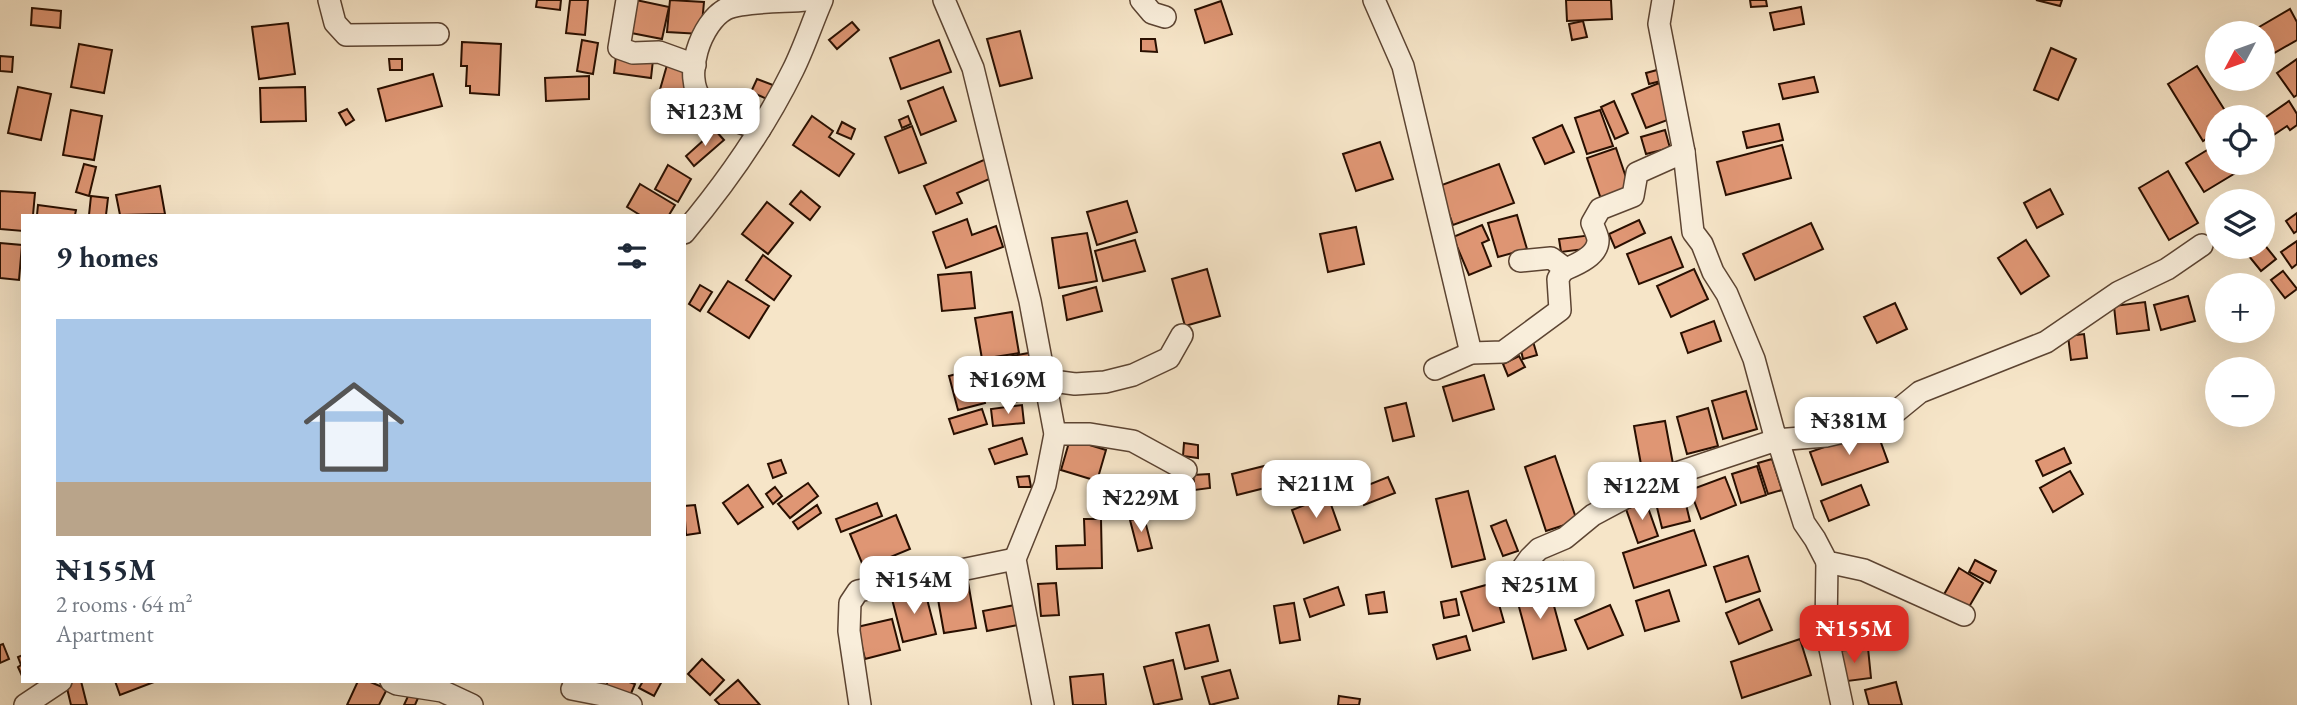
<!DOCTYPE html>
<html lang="en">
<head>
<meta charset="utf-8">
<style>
	body { margin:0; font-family:"EB Garamond",serif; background:#f2f2f3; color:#1f2937; height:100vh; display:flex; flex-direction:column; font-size:26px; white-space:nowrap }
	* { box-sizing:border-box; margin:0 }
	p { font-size:23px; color:#747a83 }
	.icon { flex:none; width:38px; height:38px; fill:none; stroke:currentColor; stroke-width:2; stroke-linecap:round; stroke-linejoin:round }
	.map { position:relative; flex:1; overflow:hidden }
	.details { position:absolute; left:21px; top:214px; width:665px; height:469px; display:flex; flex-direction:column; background:#fff; border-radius:0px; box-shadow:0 7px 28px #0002 }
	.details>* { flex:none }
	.needle { width:46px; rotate:229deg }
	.tools { position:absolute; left:2205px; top:21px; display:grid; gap:14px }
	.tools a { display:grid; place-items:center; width:70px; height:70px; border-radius:50%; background:#fff; box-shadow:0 7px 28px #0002; font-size:35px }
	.price { position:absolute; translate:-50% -60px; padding:0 16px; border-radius:14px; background:#fff; color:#222; font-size:23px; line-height:46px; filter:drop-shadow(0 2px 4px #0008) }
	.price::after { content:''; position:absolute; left:50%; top:42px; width:21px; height:16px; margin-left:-10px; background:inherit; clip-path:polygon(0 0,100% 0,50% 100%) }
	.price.active { background:#d93025; color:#fff }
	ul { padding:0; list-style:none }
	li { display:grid; align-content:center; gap:14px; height:371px; padding:0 35px }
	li+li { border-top:2px solid #e0e1e3 }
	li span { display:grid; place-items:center; height:217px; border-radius:0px; color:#555 }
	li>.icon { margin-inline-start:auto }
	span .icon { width:126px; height:126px; fill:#fffc; stroke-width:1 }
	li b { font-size:30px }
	h2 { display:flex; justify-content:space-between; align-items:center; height:84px; padding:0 35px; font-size:30px }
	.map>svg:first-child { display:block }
	.building { fill:#df9674; stroke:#290f00; stroke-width:2 }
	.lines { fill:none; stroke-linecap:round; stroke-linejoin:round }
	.street-casing { stroke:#5c4432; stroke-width:24 }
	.street { stroke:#f9eedb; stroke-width:21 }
</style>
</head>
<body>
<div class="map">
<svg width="2297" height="705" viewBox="0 0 2297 705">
	<rect width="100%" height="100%" fill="#f6e5c8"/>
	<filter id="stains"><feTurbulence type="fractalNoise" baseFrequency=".00286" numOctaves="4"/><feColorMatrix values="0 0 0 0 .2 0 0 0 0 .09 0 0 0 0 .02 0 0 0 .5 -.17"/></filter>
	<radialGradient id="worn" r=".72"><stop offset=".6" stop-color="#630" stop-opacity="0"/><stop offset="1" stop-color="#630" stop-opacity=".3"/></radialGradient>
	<g class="building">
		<path d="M537 0H561L560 10 536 7Z"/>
		<path d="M570 0H588L585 35 566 33Z"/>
		<path d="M636 0 669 7 662 39 626 32Z"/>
		<path d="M670 0 704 2 701 34 667 32Z"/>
		<path d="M1566 0H1611L1612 19 1567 21Z"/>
		<path d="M1750 0H1766L1767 6 1751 7Z"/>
		<path d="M2036 0H2062L2060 6Z"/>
		<path d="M1221 1 1232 34 1205 43 1195 10Z"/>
		<path d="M1801 7 1804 24 1774 30 1770 13Z"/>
		<path d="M32 8 61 11 60 28 31 25Z"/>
		<path d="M2290 9 2297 22V40L2269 56 2263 44V33H2256L2254 30Z"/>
		<path d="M1583 21 1587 37 1572 40 1569 24Z"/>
		<path d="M852 22 859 30 837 49 829 40Z"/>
		<path d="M288 23 295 74 259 79 252 27Z"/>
		<path d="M1020 31 1032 78 1000 86 987 39Z"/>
		<path d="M1141 39H1155L1157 52 1141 51Z"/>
		<path d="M582 40 598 43 593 74 577 71Z"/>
		<path d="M939 40 951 72 901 89 890 58Z"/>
		<path d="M462 42 501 44 499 95 470 93V86H466L467 66H461Z"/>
		<path d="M79 44 112 50 104 93 71 87Z"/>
		<path d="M2051 48 2076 59 2058 100 2034 90Z"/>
		<path d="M0 56 13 57 12 72 0 71Z"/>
		<path d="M616 56 653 60 651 78 614 73Z"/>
		<path d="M389 59H402V70H390Z"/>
		<path d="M2297 59V95L2294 97 2277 73Z"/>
		<path d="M667 65 693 73 681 115 655 107Z"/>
		<path d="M2197 66 2229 117H2217V132L2203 141 2168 84Z"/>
		<path d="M1657 70 1661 81 1649 84 1646 73Z"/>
		<path d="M433 74 442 106 386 121 378 89Z"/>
		<path d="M589 76V99L546 101 545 78Z"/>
		<path d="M1814 77 1818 92 1783 99 1779 84Z"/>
		<path d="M757 79 773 85 767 99 751 92Z"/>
		<path d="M1659 83 1673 118 1646 128 1632 94Z"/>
		<path d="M18 87 51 94 41 140 8 133Z"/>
		<path d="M305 87 306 121 261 122 260 88Z"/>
		<path d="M943 87 956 121 921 135 908 101Z"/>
		<path d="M1614 101 1628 133 1615 139 1601 107Z"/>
		<path d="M2289 101 2297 114V125L2290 130 2287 126 2266 140 2263 135V119Z"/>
		<path d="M347 109 354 120 346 125 339 113Z"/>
		<path d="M71 110 102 116 94 160 63 155Z"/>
		<path d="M1600 110 1613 146 1587 154 1575 118Z"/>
		<path d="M812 116 833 131 829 137 854 154 839 176 793 145Z"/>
		<path d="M908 116 911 124 902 128 899 120Z"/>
		<path d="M842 122 855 129 851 139 837 133Z"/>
		<path d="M1779 124 1783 140 1747 148 1743 132Z"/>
		<path d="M1562 125 1574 152 1545 164 1533 138Z"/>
		<path d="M912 126 926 163 899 173 885 137Z"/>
		<path d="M715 130 724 140 694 166 686 156Z"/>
		<path d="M1665 130 1670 148 1646 154 1641 137Z"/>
		<path d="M1380 142 1393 179 1356 191 1343 154Z"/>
		<path d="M2217 144V163H2252L2204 192 2186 163Z"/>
		<path d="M1782 145 1791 178 1726 195 1717 162Z"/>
		<path d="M1616 148 1631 192 1602 202 1587 158Z"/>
		<path d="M986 159 994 177 957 193 962 203 936 214 924 186Z"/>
		<path d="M84 164 96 167 89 196 76 192Z"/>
		<path d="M1499 164 1514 203 1453 225 1439 186Z"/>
		<path d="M668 165 691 179 678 202 655 189Z"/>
		<path d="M2168 171 2198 223 2169 240 2139 188Z"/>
		<path d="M640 184 675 205 669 215H640L627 207Z"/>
		<path d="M160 186 165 214 120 215 116 195Z"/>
		<path d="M2050 189 2063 214 2037 228 2024 203Z"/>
		<path d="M0 191 35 193 33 215H23V231L0 229Z"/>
		<path d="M801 191 820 207 810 220 790 204Z"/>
		<path d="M91 196 108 198 106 215H89Z"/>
		<path d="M1127 201 1137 232 1097 245 1087 212Z"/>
		<path d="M767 202 793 223 768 254 742 234Z"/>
		<path d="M38 205 76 210 75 215H37Z"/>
		<path d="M2297 213V231L2294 233 2286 221Z"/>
		<path d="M1517 215 1527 249 1498 257 1488 223Z"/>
		<path d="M967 219 972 235 996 226 1003 247 946 268 933 232Z"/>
		<path d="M1639 220 1645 233 1615 248 1609 234Z"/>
		<path d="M1811 223 1823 249 1755 280 1743 254Z"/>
		<path d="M1482 225 1489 240 1482 243 1491 266 1469 275 1453 237Z"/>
		<path d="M1356 227 1364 264 1328 272 1320 234Z"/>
		<path d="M1087 233 1097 281 1059 288 1052 238Z"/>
		<path d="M1592 235 1593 248 1561 252 1559 239Z"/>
		<path d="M1671 237 1683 267 1639 284 1627 254Z"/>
		<path d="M1135 240 1145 271 1103 281 1095 251Z"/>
		<path d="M2026 240 2049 276 2021 294 1998 258Z"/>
		<path d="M2297 241V264L2292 268 2281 252Z"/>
		<path d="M0 243 22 245 19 280 0 278Z"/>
		<path d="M2263 243 2276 259 2261 271 2248 255 2259 247H2263Z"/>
		<path d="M763 255 791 276 774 300 746 280Z"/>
		<path d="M1207 269 1220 316 1185 326 1172 279Z"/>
		<path d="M1694 269 1708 299 1671 317 1657 286Z"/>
		<path d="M2283 271 2297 289 2285 298 2271 280Z"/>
		<path d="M971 272 975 308 942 311 938 275Z"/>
		<path d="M728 281 769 306 749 338 708 312Z"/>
		<path d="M700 285 712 292 700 311 689 304Z"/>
		<path d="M1096 287 1102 311 1067 320 1063 296Z"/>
		<path d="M2188 296 2195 321 2161 330 2154 305Z"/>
		<path d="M2145 302 2149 330 2117 334 2114 306Z"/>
		<path d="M1895 303 1907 329 1877 343 1864 317Z"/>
		<path d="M1012 312 1019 353 982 359 975 318Z"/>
		<path d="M1714 321 1721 341 1688 353 1681 333Z"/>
		<path d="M2084 334 2087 358 2071 360 2068 336Z"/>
		<path d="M1532 338 1537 355 1523 359 1519 342Z"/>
		<path d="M1029 353 1037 398 1013 402 1011 390 989 394 983 361Z"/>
		<path d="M1519 356 1525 367 1508 376 1503 364Z"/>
		<path d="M975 369 985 403 958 410 949 376Z"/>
		<path d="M1484 375 1494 409 1453 421 1443 387Z"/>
		<path d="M1746 391 1757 429 1723 439 1712 401Z"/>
		<path d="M1406 403 1414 436 1393 441 1385 408Z"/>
		<path d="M1022 405 1024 423 993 426 991 409Z"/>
		<path d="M1708 408 1718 446 1687 454 1677 417Z"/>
		<path d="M982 409 987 424 954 434 949 419Z"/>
		<path d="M1665 421 1673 464 1642 470 1634 426Z"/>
		<path d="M1876 429 1888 462 1822 485 1810 452Z"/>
		<path d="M1022 438 1027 454 995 464 989 449Z"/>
		<path d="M1070 439 1106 450 1097 481 1061 470Z"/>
		<path d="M1184 443 1198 445V458L1183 456Z"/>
		<path d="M2064 448 2071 463 2043 476 2036 461Z"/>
		<path d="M1555 456 1577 521 1546 531 1525 467Z"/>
		<path d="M1772 459 1782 490 1768 494 1758 463Z"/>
		<path d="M781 460 786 473 773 478 768 464Z"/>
		<path d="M1264 466 1269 487 1237 495 1232 474Z"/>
		<path d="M1757 466 1766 495 1741 503 1732 474Z"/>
		<path d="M2070 471 2083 494 2053 512 2040 488Z"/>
		<path d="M1209 474 1210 488 1195 490 1193 475Z"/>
		<path d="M1029 476 1031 487H1019L1017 477Z"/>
		<path d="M1388 477 1395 493 1364 505 1358 489Z"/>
		<path d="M1725 477 1736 505 1701 519 1690 490Z"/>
		<path d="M808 483 818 496 790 518 778 504Z"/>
		<path d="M1681 484 1690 521 1662 528 1653 491Z"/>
		<path d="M748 485 763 507 738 524 723 503Z"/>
		<path d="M1861 485 1869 505 1829 521 1821 501Z"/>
		<path d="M775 487 782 496 773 504 766 494Z"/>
		<path d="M1468 491 1485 559 1452 567 1436 499Z"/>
		<path d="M1328 496 1340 530 1304 543 1292 510Z"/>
		<path d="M1646 502 1658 536 1638 543 1626 509Z"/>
		<path d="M877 503 882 516 841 532 836 519Z"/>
		<path d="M695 505 700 533 686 535 684 506Z"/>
		<path d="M817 505 821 513 798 529 793 522Z"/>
		<path d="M896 515 910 549 864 568 850 534Z"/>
		<path d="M1144 517 1152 548 1138 551 1130 520Z"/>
		<path d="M1084 519H1101L1102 568 1057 569 1056 546 1085 545Z"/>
		<path d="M1506 520 1518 551 1503 556 1491 526Z"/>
		<path d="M1694 530 1706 565 1634 588 1623 553Z"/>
		<path d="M1748 556 1760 591 1726 602 1714 567Z"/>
		<path d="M1975 560 1996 571 1990 583 1969 572Z"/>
		<path d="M1563 562 1578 597 1563 604 1548 569Z"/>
		<path d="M1959 568 1983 583 1966 612 1942 598Z"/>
		<path d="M968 582 976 628 944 633 936 588Z"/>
		<path d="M1056 583 1059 615 1041 616 1038 584Z"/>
		<path d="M1493 583 1504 622 1473 631 1461 592Z"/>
		<path d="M1548 584 1566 650 1533 659 1515 592Z"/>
		<path d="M1338 587 1344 605 1310 617 1304 599Z"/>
		<path d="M1669 590 1679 621 1645 631 1636 601Z"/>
		<path d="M925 591 936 634 903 642 892 599Z"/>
		<path d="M1384 592 1387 612 1369 614 1366 595Z"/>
		<path d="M1456 599 1459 615 1444 618 1441 602Z"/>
		<path d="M1759 599 1772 630 1739 644 1726 613Z"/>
		<path d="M1294 603 1300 640 1280 643 1274 606Z"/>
		<path d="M1015 605 1018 625 987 631 983 611Z"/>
		<path d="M1610 605 1623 635 1588 649 1575 620Z"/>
		<path d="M892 619 900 650 865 659 857 627Z"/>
		<path d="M1209 625 1218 661 1185 669 1176 633Z"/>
		<path d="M1466 636 1470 650 1437 659 1433 645Z"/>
		<path d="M1800 639 1811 675 1742 698 1731 662Z"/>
		<path d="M3 644 9 659 0 663V645Z"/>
		<path d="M1868 648 1871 678 1840 682 1836 651Z"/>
		<path d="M23 655V678L18 667 21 665 18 657Z"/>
		<path d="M702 659 724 680 710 695 688 674Z"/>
		<path d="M1173 660 1182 699 1154 705 1144 667Z"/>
		<path d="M1230 670 1238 698 1210 705 1202 677Z"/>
		<path d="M1103 674 1106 705H1073L1070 677Z"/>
		<path d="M738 680 760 705H720L715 700Z"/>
		<path d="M76 681H81L87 705H71L66 684Z"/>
		<path d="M115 681H154V682L120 695Z"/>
		<path d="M358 681H368L387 689 379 705H347Z"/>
		<path d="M608 681H626L635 684 630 696 606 686Z"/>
		<path d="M643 681H662L654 696 639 688Z"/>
		<path d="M1896 682 1902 705H1869L1865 690Z"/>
		<path d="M409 694 418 698 415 705H404Z"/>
		<path d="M1339 696 1360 699 1359 705H1338Z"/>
	</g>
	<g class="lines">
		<g class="street-casing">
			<g id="street">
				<path d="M329 0 335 23 346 35 438 34"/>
				<path d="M627 0 619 48 633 53 659 52 695 65"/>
				<path d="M944 0 973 68 1030 301 1055 434 1045 485 1015 559 1043 705"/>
				<path d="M1141 0 1152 13 1165 17"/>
				<path d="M1374 0 1403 66 1471 353"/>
				<path d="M1663 0 1659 24 1684 152 1693 232 1702 244 1713 272 1727 294 1754 359 1776 440 1826 436 1882 423 1920 392 2046 342 2119 292 2167 269 2202 245"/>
				<path d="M760 129C740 123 717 116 702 100 682 77 701 22 726 9 741 1 787 2 806 0"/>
				<path d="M684 233C726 183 764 129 793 70 804 48 812 23 822 0"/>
				<path d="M1520 261 1551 258 1566 269C1578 264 1599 255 1598 239 1597 234 1594 228 1592 223L1600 209 1633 196 1637 173 1684 152"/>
				<path d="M1435 369 1471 353 1503 352 1560 310 1558 279 1564 268"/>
				<path d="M1045 380 1075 384 1105 382 1133 375 1169 358 1182 335"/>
				<path d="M1055 434H1090L1133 441 1186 470"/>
				<path d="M1827 562 1826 630 1842 705"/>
				<path d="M1504 594 1530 558 1539 549 1565 538 1593 515 1662 478 1776 440 1781 450 1804 523 1815 539 1827 562 1864 570 1964 615"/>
				<path d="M391 681 397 684 442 691 472 705"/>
				<path d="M572 689 603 695 631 705"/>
				<path d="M25 705 61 681"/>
				<path d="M860 705 849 631 850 603 858 591 1015 559"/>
			</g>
		</g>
		<use href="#street" class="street"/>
	</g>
	<rect width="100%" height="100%" filter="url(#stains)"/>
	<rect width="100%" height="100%" fill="url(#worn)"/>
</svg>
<div class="tools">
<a><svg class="needle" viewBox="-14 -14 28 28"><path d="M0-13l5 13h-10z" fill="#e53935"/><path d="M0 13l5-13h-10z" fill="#747a83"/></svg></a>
<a><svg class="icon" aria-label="locate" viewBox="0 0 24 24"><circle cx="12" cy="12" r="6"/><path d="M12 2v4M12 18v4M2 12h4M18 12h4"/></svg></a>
<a><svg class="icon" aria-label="layers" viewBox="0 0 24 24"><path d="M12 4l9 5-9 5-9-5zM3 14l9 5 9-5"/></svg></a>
<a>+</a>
<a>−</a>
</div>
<b class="price" style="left:705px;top:148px">₦123M</b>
<b class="price" style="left:1008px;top:416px">₦169M</b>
<b class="price" style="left:1849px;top:457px">₦381M</b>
<b class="price" style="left:1316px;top:520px">₦211M</b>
<b class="price" style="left:1642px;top:522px">₦122M</b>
<b class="price" style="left:1141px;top:534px">₦229M</b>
<b class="price" style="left:914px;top:616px">₦154M</b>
<b class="price" style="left:1540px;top:621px">₦251M</b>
<b class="price active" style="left:1854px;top:665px">₦155M</b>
<section class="details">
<h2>9 homes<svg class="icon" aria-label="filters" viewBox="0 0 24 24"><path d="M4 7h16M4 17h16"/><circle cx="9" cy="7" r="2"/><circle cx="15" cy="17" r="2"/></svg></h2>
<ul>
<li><span style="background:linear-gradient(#a9c7e8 75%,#b9a48a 0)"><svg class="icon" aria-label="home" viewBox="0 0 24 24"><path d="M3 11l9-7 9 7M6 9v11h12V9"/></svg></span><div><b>₦155M</b><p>2 rooms · 64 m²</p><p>Apartment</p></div></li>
</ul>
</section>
</div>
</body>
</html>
